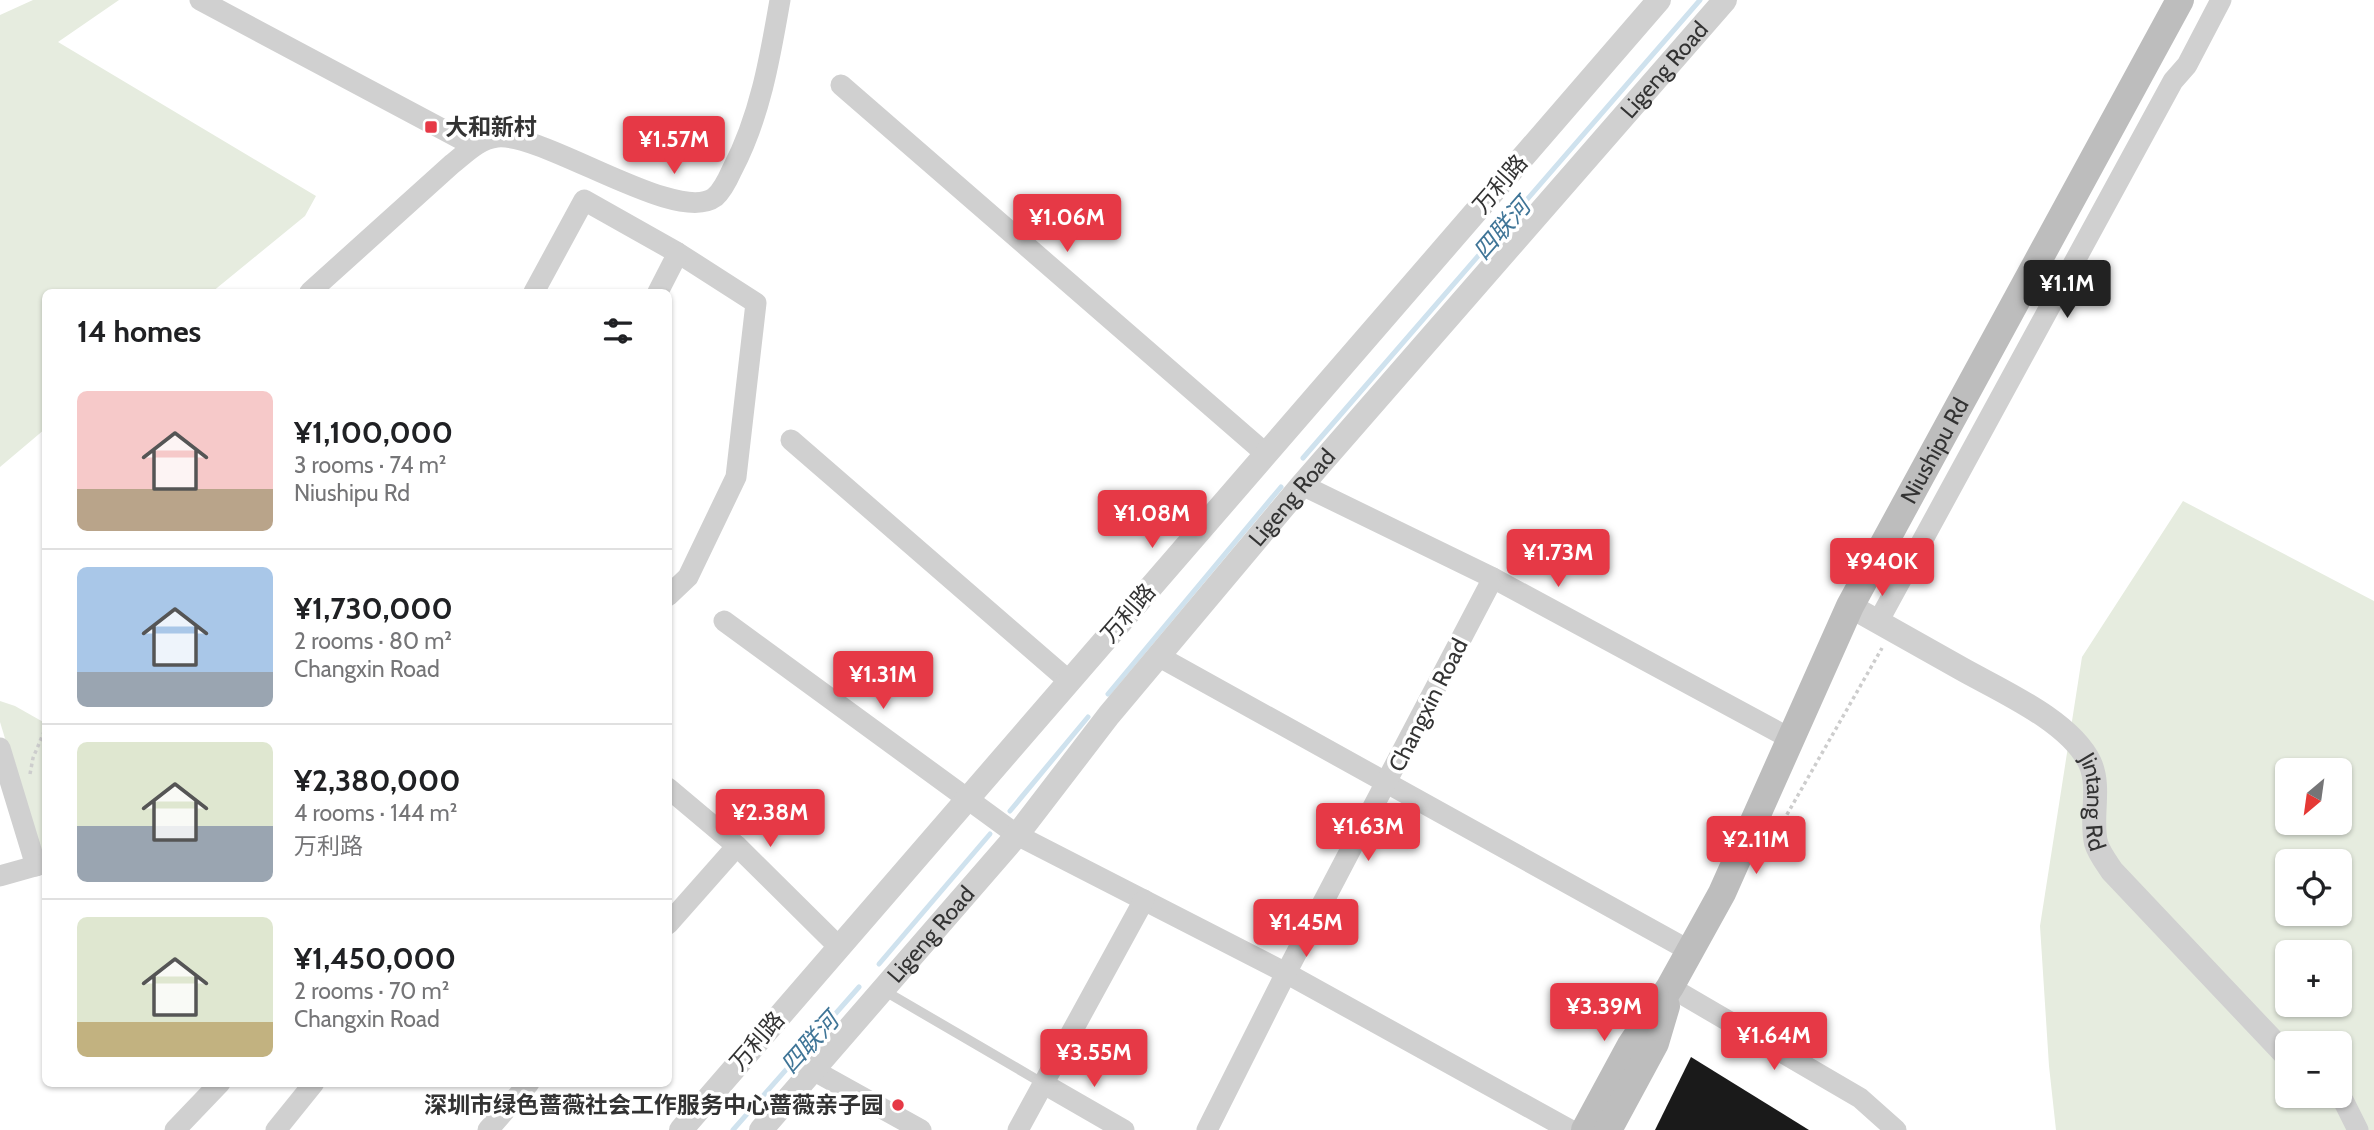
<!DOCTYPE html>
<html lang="en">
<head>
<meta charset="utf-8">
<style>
	body { margin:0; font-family:Cabin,"Noto Sans SC",sans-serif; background:#f6f6f6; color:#202124; height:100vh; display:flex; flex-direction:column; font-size:26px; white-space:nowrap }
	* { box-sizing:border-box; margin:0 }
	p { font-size:23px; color:#757577 }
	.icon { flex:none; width:38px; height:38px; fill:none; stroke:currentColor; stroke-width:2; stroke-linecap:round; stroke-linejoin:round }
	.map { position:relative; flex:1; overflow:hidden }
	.details { position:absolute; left:42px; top:289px; width:630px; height:798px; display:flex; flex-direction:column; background:#fff; border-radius:10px; box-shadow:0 2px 5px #0004 }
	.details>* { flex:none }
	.needle { width:46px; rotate:209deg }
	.fabs { position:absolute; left:2275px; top:758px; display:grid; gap:14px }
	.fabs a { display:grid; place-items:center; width:77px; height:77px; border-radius:10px; background:#fff; box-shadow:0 2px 5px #0004; font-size:35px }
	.price { position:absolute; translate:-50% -60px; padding:0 16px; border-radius:7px; background:#e63946; color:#fff; font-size:23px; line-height:46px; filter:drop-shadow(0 2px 4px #0008) }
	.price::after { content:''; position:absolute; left:50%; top:42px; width:21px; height:16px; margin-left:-10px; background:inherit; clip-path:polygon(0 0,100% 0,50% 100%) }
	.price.current { background:#222; color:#fff }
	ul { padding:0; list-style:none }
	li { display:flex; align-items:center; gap:21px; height:175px; padding:0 35px }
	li+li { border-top:2px solid #e0e0e0 }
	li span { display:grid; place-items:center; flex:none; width:196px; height:140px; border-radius:10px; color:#555 }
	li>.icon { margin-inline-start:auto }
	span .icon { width:84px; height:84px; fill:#fffc; stroke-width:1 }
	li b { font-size:30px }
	h2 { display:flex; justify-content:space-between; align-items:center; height:84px; padding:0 35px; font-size:30px }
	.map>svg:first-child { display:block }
	.green { fill:#e6ecdf; fill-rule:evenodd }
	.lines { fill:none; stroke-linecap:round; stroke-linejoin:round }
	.stream { stroke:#cfe2ee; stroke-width:5 }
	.building { fill:#1a1a1a }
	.path { stroke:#cdcdcd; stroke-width:3.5; stroke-dasharray:3.5 3.5; stroke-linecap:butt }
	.service { stroke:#d0d0d0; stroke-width:10 }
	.minor { stroke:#d0d0d0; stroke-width:21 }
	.tertiary { stroke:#d0d0d0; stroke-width:24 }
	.secondary { stroke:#bdbdbd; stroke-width:28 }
	.poi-dot { fill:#e63946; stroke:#fff; stroke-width:2.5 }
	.labels { text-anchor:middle; stroke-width:7; stroke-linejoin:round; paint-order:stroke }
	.street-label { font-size:23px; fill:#333; stroke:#fff }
	.poi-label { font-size:23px; font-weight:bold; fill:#333; stroke:#fff; text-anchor:start }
	.water-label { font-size:24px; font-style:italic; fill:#3f7597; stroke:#fff }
</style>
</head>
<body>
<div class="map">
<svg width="2374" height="1130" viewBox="0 0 2374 1130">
	<rect width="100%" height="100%" fill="#fff"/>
	<g class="green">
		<path d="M33 0H119L58 42 316 196 305 216 212 292H46L45 429 0 467V15Z"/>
		<path d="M2183 501 2374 601V1130H2056L2049 1066 2040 926 2082 657ZM2287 770H2340V822H2287ZM2287 861H2340V914H2287ZM2287 952H2340V1004H2287ZM2287 1043H2340V1096H2287Z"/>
		<path d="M0 701 15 706 45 723V852L40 853 0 722Z"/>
	</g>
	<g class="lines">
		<g class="stream">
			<path d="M1303 458 1700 0"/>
			<path d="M1108 694 1281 487"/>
			<path d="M1010 811 1088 717"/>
			<path d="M879 964 990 834"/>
			<path d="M733 1130 859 987"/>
		</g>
	</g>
	<path class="building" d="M1691 1057 1809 1130H1655Z"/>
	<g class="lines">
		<g class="path">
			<path d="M30 774 33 758 46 727"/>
			<path d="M1773 839 1882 648"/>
		</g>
		<path class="service" d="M883 990 1044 1084"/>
		<g class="minor">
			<path d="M200 0 474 146"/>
			<path d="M841 85 1266 454"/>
			<path d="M310 292 452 164C466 153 479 139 497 137 544 132 677 226 715 197 723 190 728 179 732 170 760 117 770 58 780 0"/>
			<path d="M534 292 584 200 678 253 756 303 736 477 688 577 668 596"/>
			<path d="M658 292 678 253"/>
			<path d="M791 440 1069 681"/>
			<path d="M1302 485 1493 578 1791 739"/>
			<path d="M724 621 1017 835 1286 973 1570 1130"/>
			<path d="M1878 622 2173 81 2187 65 2221 0"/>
			<path d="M1158 656 1690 951"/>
			<path d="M0 748 36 866"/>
			<path d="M668 788 737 846 839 947"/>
			<path d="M0 876 46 863"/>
			<path d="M668 924 737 846"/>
			<path d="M1670 987 1860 1098 1896 1130"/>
			<path d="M813 1070 921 1130"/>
			<path d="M1044 1084 1124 1130"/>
			<path d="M2338 1096 2344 1102 2358 1130"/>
			<path d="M175 1130 220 1083"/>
			<path d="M276 1130 314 1083"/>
			<path d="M488 1130 529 1083"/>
			<path d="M1018 1130 1144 900"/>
			<path d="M1207 1130 1286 973 1493 578"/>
		</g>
		<g class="tertiary">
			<path id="s1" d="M1850 606C1887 627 1925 648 1962 669 2001 691 2070 721 2090 763 2101 788 2090 817 2096 843 2099 853 2106 862 2112 871L2287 1056"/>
			<path d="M681 1130 1659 0"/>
			<path id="s2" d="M761 1130 1017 835 1109 715 1302 485 1725 0"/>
		</g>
		<g class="secondary">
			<path id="s3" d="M1585 1130 1631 1045 1670 987 1722 893 1850 606 2180 0"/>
			<path d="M1608 1130 1655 1043 1666 1006"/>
		</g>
	</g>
	<g class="poi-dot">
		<rect x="424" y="120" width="14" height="14" rx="3.5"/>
		<circle cx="898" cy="1105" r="7"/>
	</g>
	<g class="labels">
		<g class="street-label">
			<text dy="8" stroke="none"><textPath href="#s2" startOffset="1393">Ligeng Road</textPath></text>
			<text transform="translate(1500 184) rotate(-49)" y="8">万利路</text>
			<text dy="8" stroke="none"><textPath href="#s3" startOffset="765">Niushipu Rd</textPath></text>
			<text dy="8" stroke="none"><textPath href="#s2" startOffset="826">Ligeng Road</textPath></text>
			<text transform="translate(1128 613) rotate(-49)" y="8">万利路</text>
			<text transform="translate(1428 705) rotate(-63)" y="8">Changxin Road</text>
			<text dy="8" stroke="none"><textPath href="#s1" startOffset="329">Jintang Rd</textPath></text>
			<text dy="8" stroke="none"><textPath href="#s2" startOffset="259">Ligeng Road</textPath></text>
			<text transform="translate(757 1041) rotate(-49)" y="8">万利路</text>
		</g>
		<g class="poi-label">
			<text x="445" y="135">大和新村</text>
			<text x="884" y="1113" text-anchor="end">深圳市绿色蔷薇社会工作服务中心蔷薇亲子园</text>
		</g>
		<g class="water-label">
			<text transform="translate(1502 229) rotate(-49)" y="8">四联河</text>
			<text transform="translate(810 1043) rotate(-48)" y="8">四联河</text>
		</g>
	</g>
</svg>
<div class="fabs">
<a><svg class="needle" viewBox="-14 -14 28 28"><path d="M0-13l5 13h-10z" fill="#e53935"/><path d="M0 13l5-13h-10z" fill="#757577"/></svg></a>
<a><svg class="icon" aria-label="locate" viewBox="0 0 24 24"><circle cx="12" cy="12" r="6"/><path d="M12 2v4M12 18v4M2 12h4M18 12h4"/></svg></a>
<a>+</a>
<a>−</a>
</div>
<b class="price" style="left:674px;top:176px">¥1.57M</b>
<b class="price" style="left:1067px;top:254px">¥1.06M</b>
<b class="price current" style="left:2067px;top:320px">¥1.1M</b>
<b class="price" style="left:1152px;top:550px">¥1.08M</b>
<b class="price" style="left:1558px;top:589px">¥1.73M</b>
<b class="price" style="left:1882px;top:598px">¥940K</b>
<b class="price" style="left:883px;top:711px">¥1.31M</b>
<b class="price" style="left:770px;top:849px">¥2.38M</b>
<b class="price" style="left:1368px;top:863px">¥1.63M</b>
<b class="price" style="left:1756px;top:876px">¥2.11M</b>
<b class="price" style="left:1306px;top:959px">¥1.45M</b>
<b class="price" style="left:1604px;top:1043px">¥3.39M</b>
<b class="price" style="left:1774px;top:1072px">¥1.64M</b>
<b class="price" style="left:1094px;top:1089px">¥3.55M</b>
<section class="details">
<h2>14 homes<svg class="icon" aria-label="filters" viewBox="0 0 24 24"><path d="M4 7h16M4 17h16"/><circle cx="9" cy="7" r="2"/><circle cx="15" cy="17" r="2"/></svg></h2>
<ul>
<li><span style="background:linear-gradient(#f6c9c9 70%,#b9a48a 0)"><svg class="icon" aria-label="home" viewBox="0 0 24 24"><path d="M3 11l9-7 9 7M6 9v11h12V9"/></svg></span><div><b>¥1,100,000</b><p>3 rooms · 74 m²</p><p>Niushipu Rd</p></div></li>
<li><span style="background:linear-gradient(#a9c7e8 75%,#9aa5b1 0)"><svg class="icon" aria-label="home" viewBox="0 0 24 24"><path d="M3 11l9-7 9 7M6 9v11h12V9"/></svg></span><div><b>¥1,730,000</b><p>2 rooms · 80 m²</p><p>Changxin Road</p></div></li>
<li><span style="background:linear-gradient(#dfe7d0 60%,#9aa5b1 0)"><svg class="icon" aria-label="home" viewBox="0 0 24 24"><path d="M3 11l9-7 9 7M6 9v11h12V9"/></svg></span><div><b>¥2,380,000</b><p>4 rooms · 144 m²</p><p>万利路</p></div></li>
<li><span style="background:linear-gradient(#dfe7d0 75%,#c2b280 0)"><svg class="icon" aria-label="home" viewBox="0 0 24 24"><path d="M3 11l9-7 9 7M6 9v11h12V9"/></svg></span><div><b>¥1,450,000</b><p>2 rooms · 70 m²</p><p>Changxin Road</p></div></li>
</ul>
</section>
</div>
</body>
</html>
